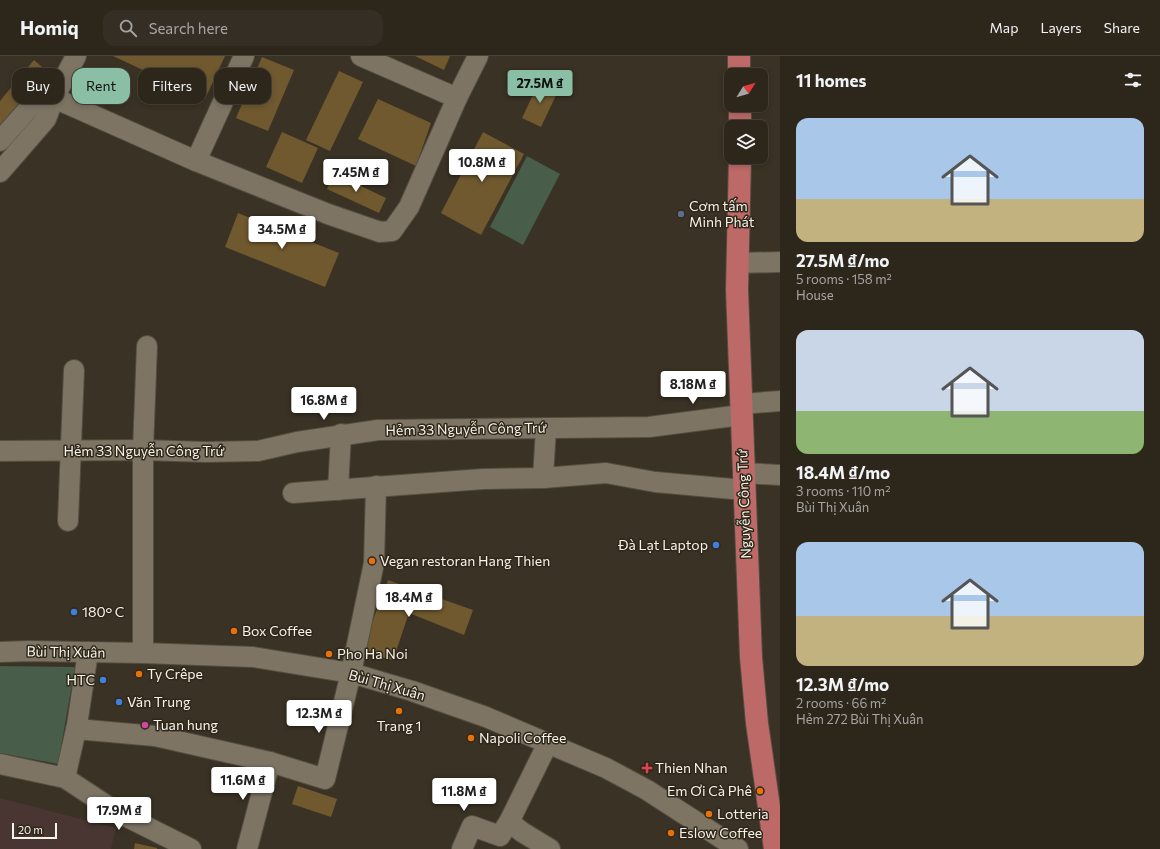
<!DOCTYPE html>
<html lang="en">
<head>
<meta charset="utf-8">
<style>
	body { margin:0; font-family:Commissioner,sans-serif; background:#342e24; color:#f1f3f6; height:100vh; display:flex; flex-direction:column; font-size:15px; white-space:nowrap }
	* { box-sizing:border-box; margin:0 }
	p { font-size:13px; color:#a6a5a3 }
	.icon { flex:none; width:22px; height:22px; fill:none; stroke:currentColor; stroke-width:2; stroke-linecap:round; stroke-linejoin:round }
	.map { position:relative; flex:1; overflow:hidden }
	.side { display:flex; flex-direction:column; background:#2c261b; width:380px }
	.side>* { flex:none }
	.banner { position:absolute; left:12px; top:12px; width:380px; height:36px; display:flex; gap:8px }
	.needle { width:26px; rotate:53deg }
	.fabs { position:absolute; left:724px; top:12px; display:grid; gap:8px }
	.fabs a { display:grid; place-items:center; width:44px; height:44px; border-radius:8px; background:#2c261b; box-shadow:0 2px 6px #0003,0 0 0 1px #48433a; font-size:20px }
	.scale { position:absolute; left:12px; bottom:10px; width:45px; box-sizing:border-box; padding-left:4px; border:2px solid #f7f2ea; border-top:0; font-size:11px; line-height:14px; white-space:nowrap; color:#f7f2ea; -webkit-text-stroke:3px #2f281a; paint-order:stroke }
	.price { position:absolute; translate:-50% -34px; padding:0 9px; border-radius:4px; background:#fff; color:#222; font-size:13px; line-height:26px; filter:drop-shadow(0 1px 2px #0008) }
	.price::after { content:''; position:absolute; left:50%; top:24px; width:12px; height:9px; margin-left:-6px; background:inherit; clip-path:polygon(0 0,100% 0,50% 100%) }
	.price.on { background:#8abfa5; color:#111 }
	ul { padding:0; list-style:none }
	li { display:grid; align-content:center; gap:8px; height:212px; padding:0 16px }
	li span { display:grid; place-items:center; height:124px; border-radius:12px; color:#555 }
	li>.icon { margin-inline-start:auto }
	span .icon { width:72px; height:72px; fill:#fffc; stroke-width:1 }
	li b { font-size:17px }
	h2 { display:flex; justify-content:space-between; align-items:center; height:48px; padding:0 16px; font-size:17px }
	.tag { padding:0 14px; border-radius:12px; background:#2c261b; box-shadow:0 2px 6px #0003,0 0 0 1px #48433a; font-size:14px; line-height:36px }
	.tag.on { background:#8abfa5; color:#111 }
	header { display:flex; align-items:center; gap:24px; box-sizing:border-box; height:56px; padding:0 20px; background:#2c261b; border-bottom:1px solid #48433a }
	header strong { font-size:19px }
	nav { display:flex; gap:22px; margin-inline-start:auto; font-size:14px }
	.search { width:280px; height:36px; background:#342e24; display:flex; align-items:center; gap:10px; box-sizing:border-box; padding:0 14px; border-radius:12px; color:#a6a5a3; font-size:15px }
	main { display:flex; flex:1; min-height:0 }
	.map>svg:first-child { display:block }
	.education { fill:#493531 }
	.green { fill:#485d4a }
	.building { fill:#70592f }
	.lines { fill:none; stroke-linecap:round; stroke-linejoin:round }
	.minor-casing { stroke:#544d41; stroke-width:22 }
	.major-casing { stroke:#544d41; stroke-width:24 }
	.minor { stroke:#7d7464; stroke-width:20 }
	.major { stroke:#bd6967; stroke-width:22 }
	.service-dot { fill:#5c6f8a; stroke:#2f281a; stroke-width:1.5 }
	.shop-dot { fill:#3f7fe0; stroke:#2f281a; stroke-width:1.5 }
	.food-dot { fill:#e8710a; stroke:#2f281a; stroke-width:1.5 }
	.hotel-dot { fill:#d1479c; stroke:#2f281a; stroke-width:1.5 }
	.health-dot { fill:#e0444e; stroke:#2f281a; stroke-width:1.5 }
	.labels { text-anchor:middle; stroke-width:3; stroke-linejoin:round; paint-order:stroke }
	.poi-label { font-size:14px; fill:#f7f2ea; stroke:#2f281a; text-anchor:start }
	.street-label { font-size:14px; fill:#f7f2ea; stroke:#2f281a }
</style>
</head>
<body>
<header>
<strong>Homiq</strong>
<div class="search"><svg class="icon" aria-label="search" viewBox="0 0 24 24"><circle cx="10" cy="10" r="6"/><path d="M15 15l6 6"/></svg>Search here</div>
<nav><a>Map</a><a>Layers</a><a>Share</a></nav>
</header>
<main>
<div class="map">
<svg width="780" height="793" viewBox="0 0 780 793">
	<rect width="100%" height="100%" fill="#3a3224"/>
	<path class="education" d="M0 742 116 772 111 793H0Z"/>
	<g class="green">
		<path d="M527 100 560 118 523 189 490 171Z"/>
		<path d="M0 610 75 611 58 708 0 697Z"/>
	</g>
	<g class="building">
		<path d="M113 0H225L205 43Z"/>
		<path d="M415 0H450L444 14Z"/>
		<path d="M262 1 294 14 268 75 236 62Z"/>
		<path d="M34 4 50 18 0 77V45Z"/>
		<path d="M339 15 363 26 330 95 306 84Z"/>
		<path d="M540 24 559 33 541 71 522 62Z"/>
		<path d="M378 43 431 67 416 110 358 83Z"/>
		<path d="M282 76 318 92 302 127 266 111Z"/>
		<path d="M483 76 524 98 481 179 441 157Z"/>
		<path d="M334 117 386 142 379 157 327 133Z"/>
		<path d="M238 157 339 197 325 231 225 191Z"/>
		<path d="M388 524 473 554 464 579 409 557 393 604 361 596Z"/>
		<path d="M298 730 337 743 331 761 292 748Z"/>
		<path d="M135 787 157 792V793H134Z"/>
	</g>
	<g class="lines">
		<g class="minor-casing">
			<g id="minor">
				<path d="M361 0 457 42"/>
				<path d="M0 85 30 51 54 42 196 105 328 158 380 176 392 175 409 151 457 42 478 0"/>
				<path d="M196 105 244 0"/>
				<path d="M0 116 46 63 54 42 76 0"/>
				<path d="M737 207 780 206"/>
				<path d="M741 348 780 345"/>
				<path d="M0 395 143 394 206 396 258 395 297 386 378 374 649 371 741 359"/>
				<path d="M743 417 780 419"/>
				<path d="M543 422 546 372"/>
				<path d="M338 434 341 378"/>
				<path d="M293 437 483 423 543 422 606 417 655 426 744 434"/>
				<path d="M68 465 74 314"/>
				<path d="M0 596 28 595 143 597 253 601 351 617 412 635 486 661 606 712 647 734 738 793"/>
				<path d="M143 597V394L147 290"/>
				<path d="M76 673 155 680 270 706 325 723 351 617 374 507 376 430"/>
				<path d="M0 708 65 722 115 755 191 793"/>
				<path d="M65 722 77 669 88 596"/>
				<path d="M509 766 522 776 550 793"/>
				<path d="M247 793 270 706"/>
				<path d="M462 793 472 770 500 780 509 766 548 687"/>
			</g>
		</g>
		<g class="major-casing">
			<g id="major">
				<path d="M739 0V19"/>
				<path d="M740 49V71"/>
				<path d="M740 101 737 234 751 601 757 667 775 793"/>
			</g>
		</g>
		<use href="#minor" class="minor"/>
		<use href="#major" class="major"/>
	</g>
	<circle class="service-dot" cx="681" cy="158" r="4"/>
	<g class="shop-dot">
		<circle cx="716" cy="489" r="4"/>
		<circle cx="74" cy="556" r="4"/>
		<circle cx="103" cy="624" r="4"/>
		<circle cx="119" cy="646" r="4"/>
	</g>
	<g class="food-dot">
		<circle cx="372" cy="505" r="4"/>
		<circle cx="234" cy="575" r="4"/>
		<circle cx="329" cy="598" r="4"/>
		<circle cx="139" cy="618" r="4"/>
		<circle cx="399" cy="655" r="4"/>
		<circle cx="471" cy="682" r="4"/>
		<circle cx="760" cy="735" r="4"/>
		<circle cx="709" cy="758" r="4"/>
		<circle cx="671" cy="777" r="4"/>
	</g>
	<circle class="hotel-dot" cx="145" cy="669" r="4"/>
	<path class="health-dot" d="M645 706h4v4h4v4h-4v4h-4v-4h-4v-4h4z"/>
	<g class="labels">
		<g class="poi-label">
			<text x="689" y="155">Cơm tấm<tspan x="689" dy="16">Minh Phát</tspan></text>
			<text x="708" y="494" text-anchor="end">Đà Lạt Laptop</text>
			<text x="380" y="510">Vegan restoran Hang Thien</text>
			<text x="82" y="561">180° C</text>
			<text x="242" y="580">Box Coffee</text>
			<text x="337" y="603">Pho Ha Noi</text>
			<text x="147" y="623">Ty Crêpe</text>
			<text x="95" y="629" text-anchor="end">HTC</text>
			<text x="127" y="651">Văn Trung</text>
			<text x="153" y="674">Tuan hung</text>
			<text x="399" y="675" text-anchor="middle">Trang 1</text>
			<text x="479" y="687">Napoli Coffee</text>
			<text x="655" y="717">Thien Nhan</text>
			<text x="752" y="740" text-anchor="end">Em Ơi Cà Phê</text>
			<text x="717" y="763">Lotteria</text>
			<text x="679" y="782">Eslow Coffee</text>
		</g>
		<g class="street-label">
			<text transform="translate(466 373) rotate(-1)" y="5">Hẻm 33 Nguyễn Công Trứ</text>
			<text x="144" y="400">Hẻm 33 Nguyễn Công Trứ</text>
			<text transform="translate(744 448) rotate(-92)" y="5">Nguyễn Công Trứ</text>
			<text transform="translate(66 596) rotate(1)" y="5">Bùi Thị Xuân</text>
			<text transform="translate(387 629) rotate(16)" y="5">Bùi Thị Xuân</text>
		</g>
	</g>
</svg>
<div class="fabs">
<a><svg class="needle" viewBox="-14 -14 28 28"><path d="M0-13l5 13h-10z" fill="#e53935"/><path d="M0 13l5-13h-10z" fill="#a6a5a3"/></svg></a>
<a><svg class="icon" aria-label="layers" viewBox="0 0 24 24"><path d="M12 4l9 5-9 5-9-5zM3 14l9 5 9-5"/></svg></a>
</div>
<div class="scale">20 m</div>
<b class="price on" style="left:540px;top:48px">27.5M ₫</b>
<b class="price" style="left:482px;top:127px">10.8M ₫</b>
<b class="price" style="left:356px;top:137px">7.45M ₫</b>
<b class="price" style="left:282px;top:194px">34.5M ₫</b>
<b class="price" style="left:693px;top:349px">8.18M ₫</b>
<b class="price" style="left:324px;top:365px">16.8M ₫</b>
<b class="price" style="left:409px;top:562px">18.4M ₫</b>
<b class="price" style="left:319px;top:678px">12.3M ₫</b>
<b class="price" style="left:243px;top:745px">11.6M ₫</b>
<b class="price" style="left:464px;top:756px">11.8M ₫</b>
<b class="price" style="left:119px;top:775px">17.9M ₫</b>
<div class="banner">
<a class="tag">Buy</a>
<a class="tag on">Rent</a>
<a class="tag">Filters</a>
<a class="tag">New</a>
</div>
</div>
<section class="side">
<h2>11 homes<svg class="icon" aria-label="filters" viewBox="0 0 24 24"><path d="M4 7h16M4 17h16"/><circle cx="9" cy="7" r="2"/><circle cx="15" cy="17" r="2"/></svg></h2>
<ul>
<li><span style="background:linear-gradient(#a9c7e8 65%,#c2b280 0)"><svg class="icon" aria-label="home" viewBox="0 0 24 24"><path d="M3 11l9-7 9 7M6 9v11h12V9"/></svg></span><div><b>27.5M ₫/mo</b><p>5 rooms · 158 m²</p><p>House</p></div></li>
<li><span style="background:linear-gradient(#c9d6e8 65%,#8fb573 0)"><svg class="icon" aria-label="home" viewBox="0 0 24 24"><path d="M3 11l9-7 9 7M6 9v11h12V9"/></svg></span><div><b>18.4M ₫/mo</b><p>3 rooms · 110 m²</p><p>Bùi Thị Xuân</p></div></li>
<li><span style="background:linear-gradient(#a9c7e8 60%,#c2b280 0)"><svg class="icon" aria-label="home" viewBox="0 0 24 24"><path d="M3 11l9-7 9 7M6 9v11h12V9"/></svg></span><div><b>12.3M ₫/mo</b><p>2 rooms · 66 m²</p><p>Hẻm 272 Bùi Thị Xuân</p></div></li>
</ul>
</section>
</main>
</body>
</html>
